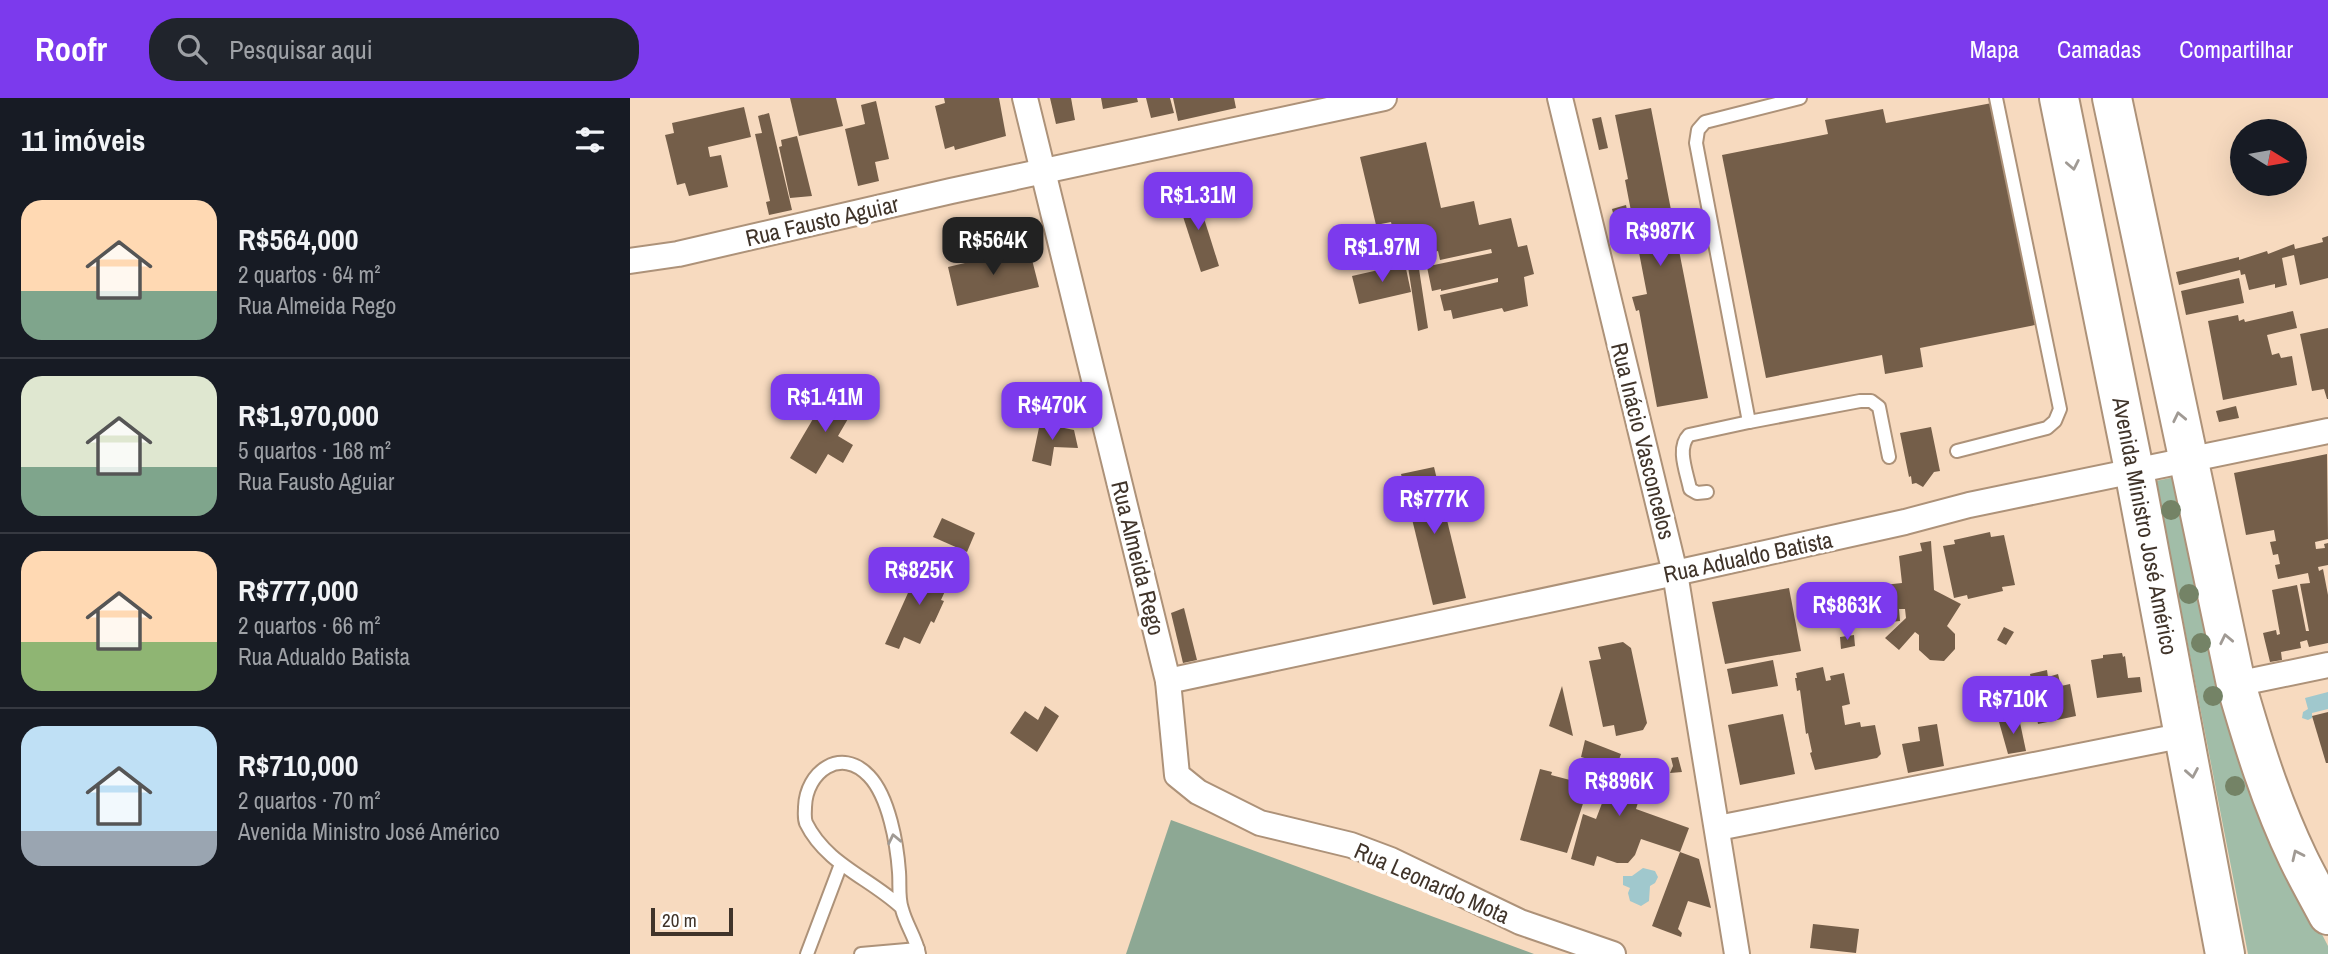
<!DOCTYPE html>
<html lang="pt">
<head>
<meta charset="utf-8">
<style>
	body { margin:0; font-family:"Archivo Narrow",sans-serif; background:#20242c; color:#f1f3f6; height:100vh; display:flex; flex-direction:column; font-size:26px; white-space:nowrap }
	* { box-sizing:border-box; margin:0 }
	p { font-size:23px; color:#9ea1a6 }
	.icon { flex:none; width:38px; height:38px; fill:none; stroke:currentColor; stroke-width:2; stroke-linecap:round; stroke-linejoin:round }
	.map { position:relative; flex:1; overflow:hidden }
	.details { display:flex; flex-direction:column; background:#171b24; width:630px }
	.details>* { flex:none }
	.needle { width:46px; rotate:101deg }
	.buttons { position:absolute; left:1600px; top:21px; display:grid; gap:14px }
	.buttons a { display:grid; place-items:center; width:77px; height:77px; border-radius:50%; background:#171b24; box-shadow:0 7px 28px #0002; font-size:35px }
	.scale { position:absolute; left:21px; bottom:18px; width:82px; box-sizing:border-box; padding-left:7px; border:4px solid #40342a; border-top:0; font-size:19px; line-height:24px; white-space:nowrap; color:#40342a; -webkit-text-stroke:5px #fff; paint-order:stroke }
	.price { position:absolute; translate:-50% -60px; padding:0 16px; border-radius:14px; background:#7c3aed; color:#fff; font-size:23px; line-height:46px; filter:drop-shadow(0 2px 4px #0008) }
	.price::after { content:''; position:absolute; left:50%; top:42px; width:21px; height:16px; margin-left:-10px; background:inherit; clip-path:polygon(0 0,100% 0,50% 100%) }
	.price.selected { background:#222; color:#fff }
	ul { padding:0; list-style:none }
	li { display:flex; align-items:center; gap:21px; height:175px; padding:0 21px }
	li+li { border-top:2px solid #363941 }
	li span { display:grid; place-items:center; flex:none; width:196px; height:140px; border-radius:21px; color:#555 }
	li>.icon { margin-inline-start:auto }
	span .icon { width:84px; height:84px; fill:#fffc; stroke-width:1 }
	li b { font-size:30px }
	h2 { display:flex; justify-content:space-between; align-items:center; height:84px; padding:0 21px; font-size:30px }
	header { display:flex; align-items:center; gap:42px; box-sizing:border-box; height:98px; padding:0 35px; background:#7c3aed; color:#fff }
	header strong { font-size:33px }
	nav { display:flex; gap:38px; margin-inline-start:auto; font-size:24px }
	.search { width:490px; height:63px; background:#20242c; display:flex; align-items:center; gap:18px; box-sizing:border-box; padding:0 24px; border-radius:28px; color:#9ea1a6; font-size:26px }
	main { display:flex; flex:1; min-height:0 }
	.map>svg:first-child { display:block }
	.green { fill:#a1bda8 }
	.forest { fill:#8da894 }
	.water { fill:#a0c8cd }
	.building { fill:#745e49; fill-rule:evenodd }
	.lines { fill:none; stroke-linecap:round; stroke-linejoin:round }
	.lane-casing { stroke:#ad9279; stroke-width:16 }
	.street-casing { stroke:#ad9279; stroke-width:28 }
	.primary-casing { stroke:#ad9279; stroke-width:42 }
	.lane { stroke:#fff; stroke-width:12 }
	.street { stroke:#fff; stroke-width:24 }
	.primary { stroke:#fff; stroke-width:38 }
	.tree { fill:#748366 }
	.oneway { stroke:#a09a94 }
	.labels { text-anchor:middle; stroke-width:7; stroke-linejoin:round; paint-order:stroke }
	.street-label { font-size:23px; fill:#40342a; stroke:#fff }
</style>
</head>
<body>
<header>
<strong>Roofr</strong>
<div class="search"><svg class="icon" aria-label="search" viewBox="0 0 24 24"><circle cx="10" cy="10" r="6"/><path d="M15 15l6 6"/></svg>Pesquisar aqui</div>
<nav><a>Mapa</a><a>Camadas</a><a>Compartilhar</a></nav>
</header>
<main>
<section class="details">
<h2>11 imóveis<svg class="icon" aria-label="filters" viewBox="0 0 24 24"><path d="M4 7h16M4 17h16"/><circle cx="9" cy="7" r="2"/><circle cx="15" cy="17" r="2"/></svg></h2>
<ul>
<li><span style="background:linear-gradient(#ffd9b3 65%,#7fa58c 0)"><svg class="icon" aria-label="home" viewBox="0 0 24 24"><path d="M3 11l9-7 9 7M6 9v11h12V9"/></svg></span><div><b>R$564,000</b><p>2 quartos · 64 m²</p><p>Rua Almeida Rego</p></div></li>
<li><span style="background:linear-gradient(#dfe7d0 65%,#7fa58c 0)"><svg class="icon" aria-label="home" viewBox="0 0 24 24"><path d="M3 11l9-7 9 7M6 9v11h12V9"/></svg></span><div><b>R$1,970,000</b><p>5 quartos · 168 m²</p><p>Rua Fausto Aguiar</p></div></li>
<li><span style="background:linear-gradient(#ffd9b3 65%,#8fb573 0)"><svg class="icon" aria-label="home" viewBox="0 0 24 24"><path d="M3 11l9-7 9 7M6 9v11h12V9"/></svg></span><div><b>R$777,000</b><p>2 quartos · 66 m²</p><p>Rua Adualdo Batista</p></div></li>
<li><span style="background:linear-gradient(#bfe0f5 75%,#9aa5b1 0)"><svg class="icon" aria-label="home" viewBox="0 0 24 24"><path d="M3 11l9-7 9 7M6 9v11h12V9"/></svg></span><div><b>R$710,000</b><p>2 quartos · 70 m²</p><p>Avenida Ministro José Américo</p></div></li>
</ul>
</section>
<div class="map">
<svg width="1698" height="856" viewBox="0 0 1698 856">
	<rect width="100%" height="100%" fill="#f7dabf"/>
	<path class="green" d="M1545 379 1569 505 1589 586 1679 811 1698 848V856H1618L1526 383Z"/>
	<path class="forest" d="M541 722 904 856H496Z"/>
	<g class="water">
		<path d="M735 132 743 164 726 168 718 136Z"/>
		<path d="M1698 594V611L1682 615V620L1678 622 1672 620 1673 614 1678 611 1675 600Z"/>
		<path d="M1013 770 1025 773 1028 779 1025 785 1020 788 1019 803 1011 808 1000 803 998 795 1000 790 993 787V778H1002Z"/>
	</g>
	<g class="building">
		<path d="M160 0H206L213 28 169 38Z"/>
		<path d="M314 0H369L376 38 325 52 324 48 315 51 305 8 315 5Z"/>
		<path d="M420 0H441L445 22 426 26Z"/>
		<path d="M471 0H507L508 4 473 11Z"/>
		<path d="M516 0H540L544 15 521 20Z"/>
		<path d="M543 0H604L606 10 548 23Z"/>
		<path d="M246 3 259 61 245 64 249 83 228 88 215 31 235 26 231 7Z"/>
		<path d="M1362 5 1405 227 1290 250 1293 269 1255 276 1252 257 1136 280 1092 57 1198 36 1195 22 1253 11 1256 25Z"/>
		<path d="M114 9 121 39 78 49 80 59 91 57 98 89 59 98 55 85 47 87 37 45 35 37 44 35 42 25Z"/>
		<path d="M1021 10 1078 300 1027 309 1009 212 1006 213 1002 199 1017 196 995 82 998 81 985 17Z"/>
		<path d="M139 15 162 112 139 117 136 104 140 103 125 36 132 35 128 18Z"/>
		<path d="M971 19 978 50 969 52 962 21Z"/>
		<path d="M167 38 182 98 160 100 149 49 152 48 151 42Z"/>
		<path d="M796 44 811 110 844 103 849 127 881 120 888 149 897 147 904 176 894 179 898 208 874 214 872 210 823 221 821 212 814 213 810 197 868 184V180L811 193V191L802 193 797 169 789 171 798 230 788 233 774 143 766 145 761 124 746 127 730 59ZM861 151 862 155 799 168 796 154 800 153 801 155 808 153 810 162Z"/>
		<path d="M566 95 589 168 571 174 547 100Z"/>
		<path d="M996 107 1002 136 989 140 982 111Z"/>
		<path d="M1698 138V180L1670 187 1664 157 1652 160 1657 187 1645 190V186L1619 192 1615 176 1611 177 1610 172 1549 187 1546 174 1609 159V162L1637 153 1638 156 1664 146 1665 151 1693 144 1692 140Z"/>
		<path d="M390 152 391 157 400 154 409 189 327 208 318 169Z"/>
		<path d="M775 166 781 194 729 206 722 178Z"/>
		<path d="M1609 180 1614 205 1556 217 1551 193Z"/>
		<path d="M1663 213 1667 230 1637 237 1642 257 1649 255 1651 260 1662 258 1667 287 1593 302 1578 223 1608 217 1609 223 1614 221 1615 224Z"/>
		<path d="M1698 230V301H1697L1694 291 1682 293 1670 236Z"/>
		<path d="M200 292 226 307 208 338 223 347 213 365 198 356 186 376 160 360Z"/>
		<path d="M1606 308 1609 320 1589 324 1586 313Z"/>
		<path d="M410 325 444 332 448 350 424 349 421 368 402 363Z"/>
		<path d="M1301 329 1310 373 1304 374 1293 389 1286 385 1282 386 1281 378 1279 379 1270 335Z"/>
		<path d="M1697 356 1698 441 1685 444 1686 451 1695 450 1694 446 1698 445V467L1688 469 1689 473 1693 471 1698 497V545L1679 549 1677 542 1670 544 1671 550 1651 554 1652 562 1640 564 1633 535 1646 532 1647 537 1650 536 1642 492 1667 487 1676 533H1679L1670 486 1680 485 1678 475 1648 481 1645 467 1650 466 1648 456 1643 457 1640 444 1646 443 1644 432 1616 437 1604 375Z"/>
		<path d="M804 369 836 500 803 507 771 376Z"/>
		<path d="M312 420 345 435 337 454 303 439Z"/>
		<path d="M1360 434 1361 439 1374 437 1385 487 1372 489 1373 493 1338 501 1337 497 1324 500 1313 448 1325 446 1324 442Z"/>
		<path d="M1301 443 1304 492 1331 506 1317 528 1325 536V551L1314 563 1300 562 1289 552V537L1285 534 1269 552 1255 540 1276 520 1275 511H1269L1270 523 1251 525V522L1239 524V527L1219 529 1218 517 1212 518 1208 492 1272 485 1269 458 1292 453 1290 445Z"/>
		<path d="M291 466 321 480 311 502 314 503 304 525 301 523 290 546 274 539 269 551 255 546Z"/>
		<path d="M1159 490 1171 553 1095 566 1082 504Z"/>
		<path d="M554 510 567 562 553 565 541 515Z"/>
		<path d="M1374 529 1384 534 1376 547 1367 542Z"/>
		<path d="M1224 537 1225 548 1211 551 1210 539Z"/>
		<path d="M993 544 1001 550 1017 625 1013 632 986 638 984 627 973 629 959 563 971 561 968 549Z"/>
		<path d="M1492 555 1493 559 1495 558 1498 580 1510 579 1512 594 1467 600 1461 562 1473 560V557Z"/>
		<path d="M1143 562 1148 588 1102 596 1097 571Z"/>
		<path d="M1193 569 1196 583 1201 582 1200 578 1214 575 1220 606 1212 608 1215 627 1230 624 1231 629 1245 627 1251 656 1247 660 1185 672 1180 655 1182 654 1178 635 1176 636 1170 592 1167 593 1165 580H1167L1166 575Z"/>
		<path d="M1417 572 1418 579 1428 576 1431 588 1440 586 1446 618 1408 626 1400 582H1401L1400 576Z"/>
		<path d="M932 588 943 638 919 628Z"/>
		<path d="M415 608 429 618 407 654 380 635 395 613 408 622Z"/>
		<path d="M1698 614V665H1696L1682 618Z"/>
		<path d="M1153 616 1165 676 1110 687 1098 627Z"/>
		<path d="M1389 620 1396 653 1378 656 1369 624Z"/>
		<path d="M1307 626 1314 668 1278 675 1272 646 1290 643 1288 629Z"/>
		<path d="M955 642 991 656 981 685 1011 695 1006 711 1059 730 1050 754 1011 741 1005 757 998 765H987L967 758 964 768 941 761 953 716 966 721 974 700 959 695 968 664 951 659Z"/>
		<path d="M1048 659 1052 674 1040 675 1043 668 1041 660Z"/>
		<path d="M910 671 922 674 921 677 959 687 937 755 890 742Z"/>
		<path d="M1050 754 1069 761 1081 810 1058 803 1048 831 1052 835 1051 839 1022 828Z"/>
		<path d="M1183 826 1229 831 1226 855 1180 850Z"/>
	</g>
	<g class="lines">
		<g class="lane-casing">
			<g id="lane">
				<path d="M1170 0 1075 24 1068 32 1066 45 1119 324 1230 303H1241L1249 309 1259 359"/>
				<path d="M1327 353 1417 330 1425 323 1430 311 1366 0"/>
				<path d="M1077 394 1067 395 1060 391C1057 375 1046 350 1059 337L1119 324"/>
				<path d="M271 809C240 780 196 766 176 725 174 720 175 715 175 709 176 674 211 648 239 678 259 699 267 746 269 774 270 786 268 800 272 811 276 827 286 840 289 856"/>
				<path d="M177 856 211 766"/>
				<path d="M231 856 288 851"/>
			</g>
		</g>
		<g class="street-casing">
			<g id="street">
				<path d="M395 0 538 583 547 677 568 694 630 725 721 747 761 762 890 824 983 856"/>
				<path d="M930 0 1045 475 1107 856"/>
				<path d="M0 163 48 156 321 93 754 0"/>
				<path d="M538 583 1045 475 1275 424 1339 407 1698 333"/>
				<path d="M1606 586 1698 567"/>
				<path d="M1088 730 1555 637"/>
			</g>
		</g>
		<g class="primary-casing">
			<g id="primary">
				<path d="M1429 0 1504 372 1595 856"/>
				<path d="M1482 0 1606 586C1623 645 1641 704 1668 760 1677 779 1688 798 1698 817"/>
			</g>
		</g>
		<use href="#lane" class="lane"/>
		<use href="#street" class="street"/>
		<use href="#primary" class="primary"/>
	</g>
	<g class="tree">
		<circle cx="1541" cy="412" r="10"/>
		<circle cx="1559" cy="496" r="10"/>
		<circle cx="1571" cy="545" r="10"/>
		<circle cx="1583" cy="598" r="10"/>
		<circle cx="1605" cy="688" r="10"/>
	</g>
	<defs><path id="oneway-chevron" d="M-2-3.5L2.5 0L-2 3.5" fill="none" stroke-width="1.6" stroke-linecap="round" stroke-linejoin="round" transform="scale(1.75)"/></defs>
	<g class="oneway">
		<use href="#oneway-chevron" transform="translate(1443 67) rotate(79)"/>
		<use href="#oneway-chevron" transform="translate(1549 319) rotate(-102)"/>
		<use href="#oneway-chevron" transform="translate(1596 541) rotate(-102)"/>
		<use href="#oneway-chevron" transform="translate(1562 675) rotate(80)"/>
		<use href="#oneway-chevron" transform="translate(264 741) rotate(-102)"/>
		<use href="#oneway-chevron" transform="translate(1667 757) rotate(-115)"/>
	</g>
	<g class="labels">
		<g class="street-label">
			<text transform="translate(192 123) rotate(-13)" y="8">Rua Fausto Aguiar</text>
			<text transform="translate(1013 343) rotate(76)" y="8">Rua Inácio Vasconcelos</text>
			<text transform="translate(1515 428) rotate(79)" y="8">Avenida Ministro José Américo</text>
			<text transform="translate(1118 459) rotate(-12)" y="8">Rua Adualdo Batista</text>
			<text transform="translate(508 460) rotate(76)" y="8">Rua Almeida Rego</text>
			<text transform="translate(802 785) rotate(24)" y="8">Rua Leonardo Mota</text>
		</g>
	</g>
</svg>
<div class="buttons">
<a><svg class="needle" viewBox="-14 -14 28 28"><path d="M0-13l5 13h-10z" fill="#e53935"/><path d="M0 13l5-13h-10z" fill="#9ea1a6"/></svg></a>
</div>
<div class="scale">20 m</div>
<b class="price" style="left:568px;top:134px">R$1.31M</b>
<b class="price" style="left:1030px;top:170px">R$987K</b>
<b class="price selected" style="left:363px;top:179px">R$564K</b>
<b class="price" style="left:752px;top:186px">R$1.97M</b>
<b class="price" style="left:195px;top:336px">R$1.41M</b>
<b class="price" style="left:422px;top:344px">R$470K</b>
<b class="price" style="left:804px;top:438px">R$777K</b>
<b class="price" style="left:289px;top:509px">R$825K</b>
<b class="price" style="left:1217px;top:544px">R$863K</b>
<b class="price" style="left:1383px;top:638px">R$710K</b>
<b class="price" style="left:989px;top:720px">R$896K</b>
</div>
</main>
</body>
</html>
